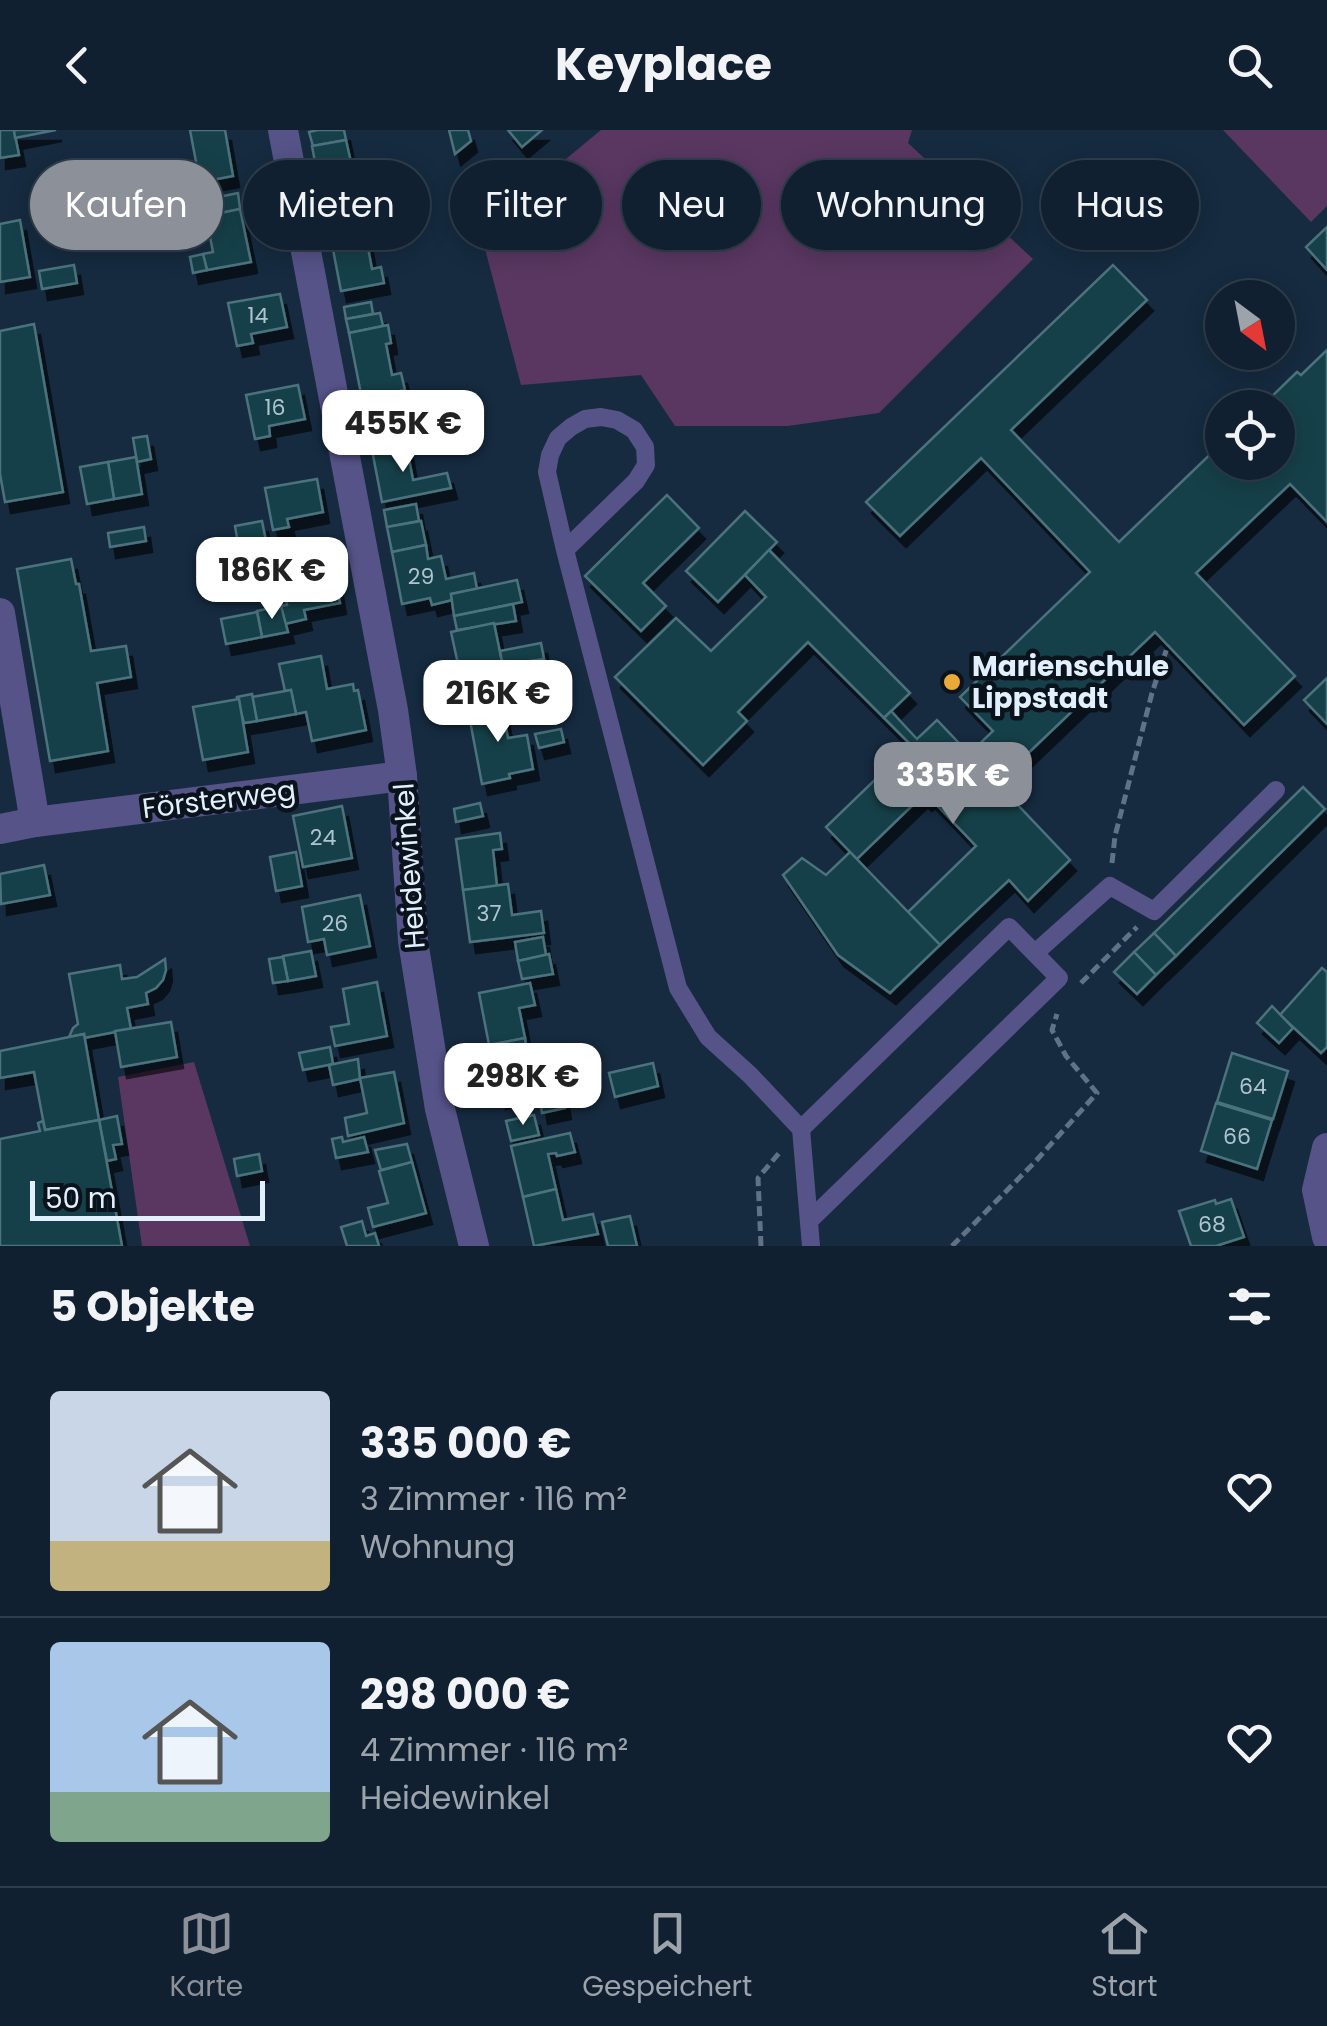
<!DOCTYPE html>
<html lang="de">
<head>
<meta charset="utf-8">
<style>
	body { margin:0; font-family:Poppins,sans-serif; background:#1e2d3c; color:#f1f3f6; height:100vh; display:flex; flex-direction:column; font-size:38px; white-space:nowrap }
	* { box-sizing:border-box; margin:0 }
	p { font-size:32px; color:#9ca3ab }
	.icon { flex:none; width:55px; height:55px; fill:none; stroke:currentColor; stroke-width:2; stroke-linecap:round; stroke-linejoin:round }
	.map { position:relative; height:1116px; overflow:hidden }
	.side { display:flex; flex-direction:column; background:#102030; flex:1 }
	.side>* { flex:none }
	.guide { position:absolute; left:30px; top:30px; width:1268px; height:90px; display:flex; gap:20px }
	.needle { width:65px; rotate:148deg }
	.buttons { position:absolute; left:1205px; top:150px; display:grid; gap:20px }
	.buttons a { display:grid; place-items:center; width:90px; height:90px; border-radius:50%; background:#102030; box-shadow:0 5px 25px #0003,0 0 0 2px #303e4c; font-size:50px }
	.scale { position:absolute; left:30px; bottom:25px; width:235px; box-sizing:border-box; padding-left:10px; border:5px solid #e2effd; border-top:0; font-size:28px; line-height:35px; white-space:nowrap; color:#e2effd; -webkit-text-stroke:8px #0a131c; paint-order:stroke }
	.price { position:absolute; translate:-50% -85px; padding:0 22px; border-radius:20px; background:#fff; color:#222; font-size:32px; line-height:65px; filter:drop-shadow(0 2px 5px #0008) }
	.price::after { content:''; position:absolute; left:50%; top:60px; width:30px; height:22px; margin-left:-15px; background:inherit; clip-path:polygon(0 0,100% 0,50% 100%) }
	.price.active { background:#8c9099; color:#fff }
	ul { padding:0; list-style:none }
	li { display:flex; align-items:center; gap:30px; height:250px; padding:0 50px }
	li+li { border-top:2px solid #303e4c }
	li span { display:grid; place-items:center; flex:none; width:280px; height:200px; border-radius:10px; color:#555 }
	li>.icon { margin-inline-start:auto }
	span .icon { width:120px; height:120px; fill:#fffc; stroke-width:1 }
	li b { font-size:42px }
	h2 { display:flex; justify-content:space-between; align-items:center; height:120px; padding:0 50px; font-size:42px }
	.chip { padding:0 35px; border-radius:45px; background:#102030; box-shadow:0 5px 25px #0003,0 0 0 2px #303e4c; font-size:35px; line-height:90px }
	.chip.active { background:#8c9099; color:#fff }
	header { display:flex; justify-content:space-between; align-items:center; height:130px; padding:0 50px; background:#102030; font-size:45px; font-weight:700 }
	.tab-bar { display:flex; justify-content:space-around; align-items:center; height:140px; border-top:2px solid #303e4c; background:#102030; font-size:28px; color:#9ca3ab }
	.tab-bar a { display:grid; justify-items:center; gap:5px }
	.tab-bar .active { color:#8c9099 }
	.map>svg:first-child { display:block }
	.green { fill:#593761 }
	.building { fill:#183f49; stroke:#4b737d; stroke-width:2.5; filter:url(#shadow) }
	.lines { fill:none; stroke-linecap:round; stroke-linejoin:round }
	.path { stroke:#607285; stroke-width:5; stroke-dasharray:10 5; stroke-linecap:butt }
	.service { stroke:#565388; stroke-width:18 }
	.minor { stroke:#565388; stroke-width:30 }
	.poi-dot { fill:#eaaa38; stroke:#0a131c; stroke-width:4 }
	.labels { text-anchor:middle; stroke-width:9; stroke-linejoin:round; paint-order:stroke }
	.number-label { font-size:22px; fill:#b0c3d0 }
	.poi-label { font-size:28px; font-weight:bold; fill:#e2effd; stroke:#0a131c; text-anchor:start }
	.street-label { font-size:28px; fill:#e2effd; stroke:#0a131c }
</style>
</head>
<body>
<header><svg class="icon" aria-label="back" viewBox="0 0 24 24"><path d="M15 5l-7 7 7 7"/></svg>Keyplace<svg class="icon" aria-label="search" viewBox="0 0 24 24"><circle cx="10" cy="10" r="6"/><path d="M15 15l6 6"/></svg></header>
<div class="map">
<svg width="1327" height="1116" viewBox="0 0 1327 1116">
	<defs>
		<filter id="shadow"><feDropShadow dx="6" dy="11" stdDeviation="0" flood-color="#0009"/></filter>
	</defs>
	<rect width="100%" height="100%" fill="#162b40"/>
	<g class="green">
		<path d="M601 0H912L908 13 1033 129 879 283 788 296H675L641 245 521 255 480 100Z"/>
		<path d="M1223 0H1327V76L1311 92Z"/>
		<path d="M194 932 250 1116H142L118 947Z"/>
	</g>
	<g class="building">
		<path d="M0 0H14L19 25 0 28Z"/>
		<path d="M14 0H56L15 8Z"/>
		<path d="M190 0H225L233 46 191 54 188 39 197 37Z"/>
		<path d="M318 0H344L346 10 313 16 309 2Z"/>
		<path d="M449 0H468L471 11 455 24Z"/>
		<path d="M508 0H542L522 17Z"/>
		<path d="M346 10 354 46 364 44 367 61 322 69 312 16Z"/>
		<path d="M238 63 240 79 183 91 180 75Z"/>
		<path d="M364 70 367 86 341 92 338 75Z"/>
		<path d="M240 79 251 132 207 140 203 124 213 122 206 86Z"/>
		<path d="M20 90 30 147 0 152V94Z"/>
		<path d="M1327 97V140L1306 117Z"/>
		<path d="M365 102 372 139 381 137 384 153 341 161 331 109Z"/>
		<path d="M203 124 207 140 193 143 190 127Z"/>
		<path d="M74 135 77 153 42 159 39 141Z"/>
		<path d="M1113 135 1147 170 1011 300 1119 412 1222 313V332H1278V278H1260L1297 242 1301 245 1327 220V392L1290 354 1196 443 1295 546 1244 595 1155 502 998 652 970 623 993 601 960 567 1090 442 981 328 900 406 866 372Z"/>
		<path d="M280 164 287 197 251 204 253 213 237 216 228 173Z"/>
		<path d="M371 172 373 184 346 189 344 177Z"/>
		<path d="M380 183 383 196 349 203 346 189Z"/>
		<path d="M34 194 63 362 5 372 0 344V201Z"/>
		<path d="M388 195 391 213 386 214 392 245 401 243 405 260 362 269 349 203Z"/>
		<path d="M298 255 305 289 269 296 270 306 255 309 246 265Z"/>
		<path d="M419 265 423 283 393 289 389 271Z"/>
		<path d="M423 283 428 309 398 314 393 289Z"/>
		<path d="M147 306 151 329 137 332 133 308Z"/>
		<path d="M406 313 413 350 447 343 451 358 382 372 372 320Z"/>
		<path d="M136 327 142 364 114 369 108 332Z"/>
		<path d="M108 332 114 369 87 374 80 337Z"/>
		<path d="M317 349 323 382 287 389 289 397 273 400 265 358Z"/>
		<path d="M667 365 699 398 643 453 666 476 641 501 585 446Z"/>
		<path d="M416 374 419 391 387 397 384 380Z"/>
		<path d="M745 381 777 412 718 472 686 441Z"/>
		<path d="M262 391 268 421 240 426 235 396Z"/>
		<path d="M421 391 426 415 392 422 387 397Z"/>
		<path d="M144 397 146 411 110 417 108 403Z"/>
		<path d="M426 415 428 429 441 426 446 449 474 443 477 459 451 464 452 470 432 475 430 468 402 474 392 422Z"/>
		<path d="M769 420 910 563 884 588 808 512 738 582 747 591 703 635 615 547 676 488 711 521 766 467 745 445Z"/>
		<path d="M268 421 274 451 246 457 240 426Z"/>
		<path d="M71 429 76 454H79L91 521 126 516 131 547 97 553 108 621 50 631 17 439Z"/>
		<path d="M334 439 340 473 304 480 306 489 285 494 281 476 287 475 282 449Z"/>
		<path d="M517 450 522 472 454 486 451 464Z"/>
		<path d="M513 474 516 491 457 500 454 486Z"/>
		<path d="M281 476 288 502 262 507 257 481Z"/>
		<path d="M257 482 262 507 226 514 221 489Z"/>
		<path d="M494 493 503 537 494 539 501 573 468 580 451 502Z"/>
		<path d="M541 513 544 529 529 531 530 536 495 543 494 539 503 537 500 521Z"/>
		<path d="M321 526 327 559 353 554 354 561 358 560 366 600 312 611 306 582 296 584 291 560 285 561 279 534Z"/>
		<path d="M1327 548V594L1304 570Z"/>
		<path d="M291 560 296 584 257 591 252 567Z"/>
		<path d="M252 564 257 591 244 593 237 567Z"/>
		<path d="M239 569 248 622 203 630 193 577Z"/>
		<path d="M501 573 508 608 527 605 533 639 509 644 510 648 482 654 468 580Z"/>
		<path d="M891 581 917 609 937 590 1070 730 1028 771 1009 750 940 815 908 782 976 716 929 667 926 670 922 666 857 729 826 697 911 615 884 588Z"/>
		<path d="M561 599 564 612 539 618 535 604Z"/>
		<path d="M1303 657 1325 679 1176 826 1154 803Z"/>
		<path d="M480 673 483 686 456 692 454 679Z"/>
		<path d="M342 676 352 728 303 737 293 686Z"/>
		<path d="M500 703 502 719 493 720 497 756 463 760 456 709Z"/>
		<path d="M296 722 302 756 276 761 270 727Z"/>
		<path d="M850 722 940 815 890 863 838 825 783 745 802 728 826 745Z"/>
		<path d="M44 735 50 765 1 774 0 744Z"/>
		<path d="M508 754 512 785 541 781 544 803 470 812 463 760Z"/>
		<path d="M360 765 370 816 327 825 324 809 308 812 302 777Z"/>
		<path d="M1154 803 1176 826 1156 845 1134 822Z"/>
		<path d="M543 807 546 825 518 831 515 812Z"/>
		<path d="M311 821 316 846 288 851 283 826Z"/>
		<path d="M1134 822 1156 845 1137 864 1114 842Z"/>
		<path d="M549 824 553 844 522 849 518 831Z"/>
		<path d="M283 827 288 851 273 853 269 829Z"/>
		<path d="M165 829 166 840 163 850 156 858 146 863 148 874 127 878 131 899 84 908V904L69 907 73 898 78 894 69 844 120 835 122 849 137 847Z"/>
		<path d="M1322 838 1327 842V917L1321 923 1280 885Z"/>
		<path d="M377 852 387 906 335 916 331 897 349 894 343 859Z"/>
		<path d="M530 853 535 875 519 878 525 908 489 915 479 863Z"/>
		<path d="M1272 876 1293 898 1279 913 1257 893Z"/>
		<path d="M171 892 177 927 121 937 115 901Z"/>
		<path d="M84 904 99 990 45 1000 34 942 0 948V921Z"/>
		<path d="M525 908 527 923 545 919 553 957 500 968 489 915Z"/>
		<path d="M330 917 333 934 303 940 299 923Z"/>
		<path d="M1232 923 1288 941 1273 989 1217 972Z"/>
		<path d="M358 929 360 949 333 955 329 935Z"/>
		<path d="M653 933 658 956 615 967 609 943Z"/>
		<path d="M394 942 404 993 348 1006 345 988 367 983 360 948Z"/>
		<path d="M561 955 565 978 542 983 538 960Z"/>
		<path d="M1216 973 1272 990 1257 1039 1201 1021Z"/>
		<path d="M534 985 539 1005 511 1011 506 991Z"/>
		<path d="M117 986 122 1014 113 1015 116 1029 107 1031 99 990Z"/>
		<path d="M99 990 122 1116H0V1009L40 1001 38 993 43 991 45 1000Z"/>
		<path d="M570 1003 575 1022 557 1026 556 1023 548 1024 556 1059 523 1067 511 1016Z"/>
		<path d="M342 1007 343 1012 364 1007 368 1022 336 1028 332 1009Z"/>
		<path d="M407 1014 412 1032 381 1040 375 1020Z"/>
		<path d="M259 1024 262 1041 237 1046 234 1029Z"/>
		<path d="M412 1032 426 1083 373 1097 368 1078 388 1073 379 1041Z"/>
		<path d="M556 1059 563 1090 593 1084 598 1104 534 1116 523 1067Z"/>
		<path d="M1231 1069 1244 1107 1216 1116H1191L1179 1081 1215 1070 1216 1074Z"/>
		<path d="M630 1086 637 1116H608L602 1092Z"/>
		<path d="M362 1091 366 1106 375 1103 379 1116H347L341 1097Z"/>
	</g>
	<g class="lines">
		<g class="path">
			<path d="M1112 733 1115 706 1152 563 1168 515"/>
			<path d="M1081 853 1137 797"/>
			<path d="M761 1116 758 1048 780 1022"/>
			<path d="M952 1116 1034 1033 1097 963 1066 926 1052 900 1057 884"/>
		</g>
		<g class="service">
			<path d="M565 420 636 351 646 335 645 317 634 300 617 290 601 287 585 289 571 297 558 308 550 325 547 342 565 420 678 858 708 907 750 945 801 999 811 1116"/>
			<path d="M1035 823 1110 756 1154 781 1276 660"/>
			<path d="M801 999 1009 797 1059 848 809 1091"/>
		</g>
		<g class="minor">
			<path d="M283 0 393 580 402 646 413 811 440 979 474 1116"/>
			<path d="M0 483 35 692"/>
			<path d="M0 699 35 692 402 646"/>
			<path d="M1327 1018 1317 1060 1327 1107"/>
		</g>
	</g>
	<circle class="poi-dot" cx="952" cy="552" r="10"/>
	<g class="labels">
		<g class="number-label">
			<text x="258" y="193">14</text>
			<text x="275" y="285">16</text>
			<text x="421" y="454">29</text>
			<text x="323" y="715">24</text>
			<text x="489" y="791">37</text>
			<text x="335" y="801">26</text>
			<text x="1253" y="964">64</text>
			<text x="1237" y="1014">66</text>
			<text x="1212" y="1102">68</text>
		</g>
		<g class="poi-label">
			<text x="972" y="546">Marienschule<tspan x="972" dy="32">Lippstadt</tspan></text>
		</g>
		<g class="street-label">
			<text transform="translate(219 669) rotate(-7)" y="10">Försterweg</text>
			<text transform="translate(409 736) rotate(-94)" y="10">Heidewinkel</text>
		</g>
	</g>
</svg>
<div class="buttons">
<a><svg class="needle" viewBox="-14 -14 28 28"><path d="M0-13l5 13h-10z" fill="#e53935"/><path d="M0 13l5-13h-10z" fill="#9ca3ab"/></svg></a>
<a><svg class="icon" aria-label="locate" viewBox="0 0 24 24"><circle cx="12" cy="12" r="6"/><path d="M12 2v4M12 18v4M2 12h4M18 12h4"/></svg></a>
</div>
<div class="scale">50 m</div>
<b class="price" style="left:403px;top:345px">455K €</b>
<b class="price" style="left:272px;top:492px">186K €</b>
<b class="price" style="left:498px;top:615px">216K €</b>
<b class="price active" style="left:953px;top:697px">335K €</b>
<b class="price" style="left:523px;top:998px">298K €</b>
<div class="guide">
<a class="chip active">Kaufen</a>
<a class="chip">Mieten</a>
<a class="chip">Filter</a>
<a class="chip">Neu</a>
<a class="chip">Wohnung</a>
<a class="chip">Haus</a>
</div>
</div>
<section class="side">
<h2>5 Objekte<svg class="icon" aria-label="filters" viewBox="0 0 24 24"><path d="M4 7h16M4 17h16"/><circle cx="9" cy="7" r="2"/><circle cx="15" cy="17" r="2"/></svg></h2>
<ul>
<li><span style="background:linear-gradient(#c9d6e8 75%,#c2b280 0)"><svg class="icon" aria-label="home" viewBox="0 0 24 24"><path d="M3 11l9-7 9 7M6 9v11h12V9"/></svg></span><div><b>335 000 €</b><p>3 Zimmer · 116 m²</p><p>Wohnung</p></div><svg class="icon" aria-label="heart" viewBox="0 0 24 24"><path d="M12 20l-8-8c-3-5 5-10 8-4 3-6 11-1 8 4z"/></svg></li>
<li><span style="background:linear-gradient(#a9c7e8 75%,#7fa58c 0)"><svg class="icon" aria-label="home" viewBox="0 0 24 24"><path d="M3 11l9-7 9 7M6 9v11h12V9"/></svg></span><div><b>298 000 €</b><p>4 Zimmer · 116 m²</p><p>Heidewinkel</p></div><svg class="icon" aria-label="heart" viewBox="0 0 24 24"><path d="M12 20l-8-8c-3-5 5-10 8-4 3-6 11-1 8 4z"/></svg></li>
</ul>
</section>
<nav class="tab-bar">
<a class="active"><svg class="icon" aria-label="map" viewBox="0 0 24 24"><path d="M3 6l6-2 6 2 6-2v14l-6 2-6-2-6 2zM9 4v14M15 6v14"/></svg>Karte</a>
<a><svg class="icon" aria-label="saved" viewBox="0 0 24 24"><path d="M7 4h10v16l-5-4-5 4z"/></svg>Gespeichert</a>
<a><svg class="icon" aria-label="home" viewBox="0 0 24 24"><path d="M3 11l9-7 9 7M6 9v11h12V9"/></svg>Start</a>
</nav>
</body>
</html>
